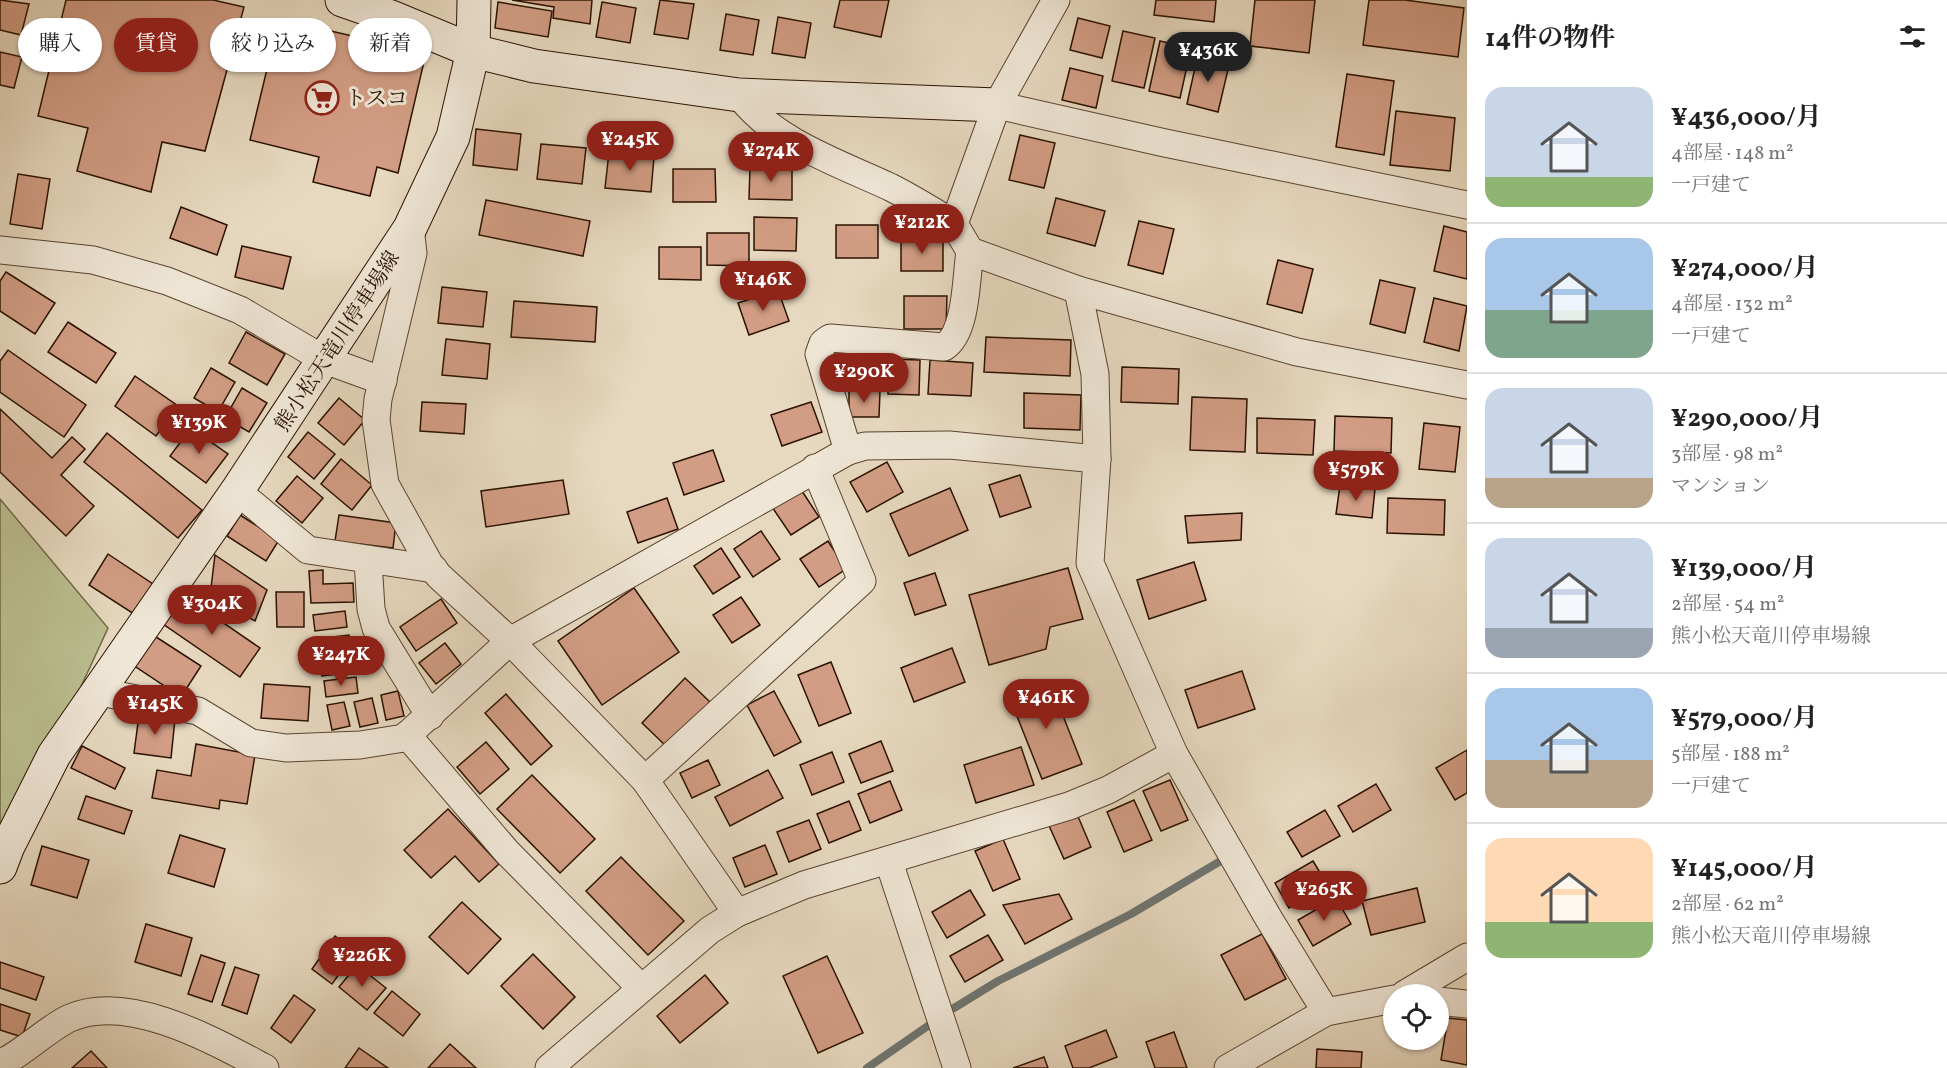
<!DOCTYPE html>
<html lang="ja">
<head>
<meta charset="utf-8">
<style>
	body { margin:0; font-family:Vollkorn,"Noto Serif JP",serif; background:#f2f2f2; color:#222; height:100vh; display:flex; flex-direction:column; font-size:22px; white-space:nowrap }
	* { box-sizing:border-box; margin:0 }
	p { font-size:20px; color:#767676 }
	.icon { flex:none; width:33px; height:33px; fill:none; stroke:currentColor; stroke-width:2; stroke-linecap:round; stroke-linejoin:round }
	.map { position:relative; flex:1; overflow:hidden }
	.drawer { display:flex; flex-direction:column; background:#fff; width:480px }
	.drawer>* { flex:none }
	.guide { position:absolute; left:18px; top:18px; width:570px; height:54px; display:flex; gap:12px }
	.fabs { position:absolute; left:1383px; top:984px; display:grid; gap:12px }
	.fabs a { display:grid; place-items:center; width:66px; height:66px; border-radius:50%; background:#fff; box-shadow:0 2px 4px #0004; font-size:30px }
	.price { position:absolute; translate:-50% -51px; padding:0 14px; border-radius:21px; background:#8f2418; color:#fff; font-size:20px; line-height:39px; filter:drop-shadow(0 2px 3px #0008) }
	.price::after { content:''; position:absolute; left:50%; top:36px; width:18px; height:14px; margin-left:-9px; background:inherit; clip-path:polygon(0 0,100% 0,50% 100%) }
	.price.active { background:#222; color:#fff }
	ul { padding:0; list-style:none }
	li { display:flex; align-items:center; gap:18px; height:150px; padding:0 18px }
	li+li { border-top:2px solid #e0e0e0 }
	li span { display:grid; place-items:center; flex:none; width:168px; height:120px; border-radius:18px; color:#555 }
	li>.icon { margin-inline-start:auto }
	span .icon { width:72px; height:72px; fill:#fffc; stroke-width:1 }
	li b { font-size:26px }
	h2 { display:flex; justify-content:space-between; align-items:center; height:72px; padding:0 18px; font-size:26px }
	.chip { padding:0 21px; border-radius:27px; background:#fff; box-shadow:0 2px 4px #0004; font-size:21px; line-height:54px }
	.chip.active { background:#8f2418; color:#fff }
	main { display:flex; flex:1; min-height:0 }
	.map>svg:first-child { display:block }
	.green { fill:#babe8f; stroke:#726848; stroke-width:1.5 }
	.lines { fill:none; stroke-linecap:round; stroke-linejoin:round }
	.stream { stroke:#6f7571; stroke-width:8 }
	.building { fill:#d29d84; stroke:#2b1200; stroke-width:1.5 }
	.street-casing { stroke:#5a4430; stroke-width:29 }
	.secondary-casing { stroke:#2b1200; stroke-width:35 }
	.street { stroke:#efe6d6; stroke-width:27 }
	.secondary { stroke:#efe6d6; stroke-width:33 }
	.labels { text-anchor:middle; stroke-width:6; stroke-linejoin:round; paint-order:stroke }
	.poi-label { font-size:21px; fill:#2b1200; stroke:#efe6d6; text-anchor:start }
	.street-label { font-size:21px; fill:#2b1200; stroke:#efe6d6 }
</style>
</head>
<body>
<main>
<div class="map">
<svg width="1467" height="1068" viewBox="0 0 1467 1068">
	<rect width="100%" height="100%" fill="#e7d9c0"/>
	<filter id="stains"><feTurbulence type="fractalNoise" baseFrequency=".00333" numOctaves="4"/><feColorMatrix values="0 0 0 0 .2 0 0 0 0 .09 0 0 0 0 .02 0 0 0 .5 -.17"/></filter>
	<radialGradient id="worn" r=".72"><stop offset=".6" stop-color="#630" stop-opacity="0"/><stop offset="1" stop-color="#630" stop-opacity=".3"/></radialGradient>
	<path class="green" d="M0 499 108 628 72 706 0 842Z"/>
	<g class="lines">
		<g class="stream">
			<path d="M954 1008 998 981 1131 914 1229 856"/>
			<path d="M867 1068 935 1021"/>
		</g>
	</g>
	<g class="building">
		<path d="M0 0 29 4 21 35 0 30Z"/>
		<path d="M66 0H213L244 7 205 151 162 142 151 192 77 171 88 128 38 116Z"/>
		<path d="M512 0H592L590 24 553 18 554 7Z"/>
		<path d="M660 0 694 4 688 39 654 34Z"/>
		<path d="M840 0H889L881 37 834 27Z"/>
		<path d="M1156 0H1216L1214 22 1154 15Z"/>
		<path d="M1255 0H1315L1309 53 1250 46Z"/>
		<path d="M1369 0H1405L1464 8 1458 57 1363 45Z"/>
		<path d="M498 2 552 11 548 37 495 28Z"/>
		<path d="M602 2 636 8 630 43 596 37Z"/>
		<path d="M726 14 759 20 753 55 720 50Z"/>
		<path d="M778 17 811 23 805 58 772 53Z"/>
		<path d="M1078 18 1110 26 1102 58 1070 50Z"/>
		<path d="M279 19 426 53 398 173 377 167 370 196 313 182 319 157 250 140Z"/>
		<path d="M1123 31 1155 38 1144 88 1112 81Z"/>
		<path d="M1160 41 1191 48 1180 98 1149 91Z"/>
		<path d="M0 52 22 57 14 88 0 85Z"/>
		<path d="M1198 54 1230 61 1218 112 1187 104Z"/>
		<path d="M1070 68 1103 76 1096 108 1062 100Z"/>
		<path d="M1347 74 1394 81 1384 155 1336 147Z"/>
		<path d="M1396 111 1455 118 1450 171 1390 165Z"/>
		<path d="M476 129 521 134 517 170 473 165Z"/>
		<path d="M1020 135 1055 143 1044 188 1009 180Z"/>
		<path d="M541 144 586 148 582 184 537 179Z"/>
		<path d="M609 152 654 157 651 192 605 188Z"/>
		<path d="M750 167H792V200L749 199Z"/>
		<path d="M673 169H715L716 202H673Z"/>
		<path d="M18 174 50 179 42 229 10 224Z"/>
		<path d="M1056 198 1105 211 1095 246 1047 233Z"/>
		<path d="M486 200 590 221 583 256 479 235Z"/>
		<path d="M181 207 227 225 217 255 170 238Z"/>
		<path d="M754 217 797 218 796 251 754 250Z"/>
		<path d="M1139 221 1174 229 1163 274 1128 265Z"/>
		<rect x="836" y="225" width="42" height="33"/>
		<path d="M1444 226 1467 232V279L1434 271Z"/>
		<path d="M707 233H749V266L707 265Z"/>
		<path d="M901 238 943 239V271H901Z"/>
		<path d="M242 246 291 257 283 289 235 277Z"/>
		<path d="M659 247H701V280L659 279Z"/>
		<path d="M1278 260 1313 269 1302 313 1267 304Z"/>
		<path d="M6 272 55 303 35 334 0 311V281Z"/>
		<path d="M1380 280 1415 288 1405 333 1370 324Z"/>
		<path d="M442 287 487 292 483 327 438 323Z"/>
		<path d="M778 290 789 321 749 335 738 303Z"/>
		<path d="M904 296H947L946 329H904Z"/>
		<path d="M1434 298 1467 306 1459 351 1424 342Z"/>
		<path d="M514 301 597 307 595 342 511 337Z"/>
		<path d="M68 322 116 353 96 383 48 352Z"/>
		<path d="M246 332 285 354 267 385 229 363Z"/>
		<path d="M986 337 1071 340 1070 376 984 372Z"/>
		<path d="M446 339 490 344 487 379 442 375Z"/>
		<path d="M8 350 86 405 64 437 0 392V361Z"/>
		<path d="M840 350 871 351 870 377H840Z"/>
		<path d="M889 359 920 360 919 395 888 394Z"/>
		<path d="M930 360 973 363 971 396 928 394Z"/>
		<path d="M1122 367 1179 369 1178 404 1121 402Z"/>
		<path d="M211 368 235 382 218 412 194 398Z"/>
		<path d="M135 376 178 406 156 436 115 406Z"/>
		<path d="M242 388 267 403 249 432 225 418Z"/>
		<path d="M849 390 880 391 879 417H849Z"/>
		<path d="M1024 393 1081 395 1080 430 1024 428Z"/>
		<path d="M1192 397 1247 399 1245 452 1190 450Z"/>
		<path d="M339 398 365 420 344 445 318 423Z"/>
		<path d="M422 402 466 404 464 434 420 431Z"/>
		<path d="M811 402 822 432 782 446 771 415Z"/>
		<path d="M0 409 52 458 72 437 85 449 61 475 94 506 66 536 0 472Z"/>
		<path d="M1335 416 1392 418 1391 453 1334 451Z"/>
		<path d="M1257 418 1315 420 1313 455 1257 453Z"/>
		<path d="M1424 423 1460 427 1455 472 1419 469Z"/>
		<path d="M191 428 228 454 206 483 170 456Z"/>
		<path d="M308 432 335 454 314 479 288 457Z"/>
		<path d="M107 433 202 510 178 538 84 462Z"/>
		<path d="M713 450 724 481 684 495 673 463Z"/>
		<path d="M341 459 372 485 352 510 321 484Z"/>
		<path d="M887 462 903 492 867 512 850 482Z"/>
		<path d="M1020 475 1031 507 1000 517 989 485Z"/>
		<path d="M297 476 323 498 302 523 276 501Z"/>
		<path d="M563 480 569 514 486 527 481 491Z"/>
		<path d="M1340 485 1375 489 1372 518 1336 514Z"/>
		<path d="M800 488 819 517 791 535 772 507Z"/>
		<path d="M950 488 968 530 909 556 890 514Z"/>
		<path d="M667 498 678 529 638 543 627 512Z"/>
		<path d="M1388 498 1445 500 1444 535 1387 533Z"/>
		<path d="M1242 513 1241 540 1188 543 1185 516Z"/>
		<path d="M240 515 279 540 266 561 227 536Z"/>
		<path d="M339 515 396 523 393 548 335 541Z"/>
		<path d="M761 531 780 559 753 577 734 549Z"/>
		<path d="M828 541 846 569 819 587 800 559Z"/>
		<path d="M721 548 740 577 713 594 694 566Z"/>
		<path d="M108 554 156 586 137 616 89 585Z"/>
		<path d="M215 555 267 590 255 621 210 596Z"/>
		<path d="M1194 562 1206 600 1149 619 1137 580Z"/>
		<path d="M1068 568 1083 619 1050 627 1046 649 989 665 969 595Z"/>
		<path d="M323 570V584L353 583 354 602 311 603 309 571Z"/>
		<path d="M935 573 946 605 915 615 904 583Z"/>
		<path d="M634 588 679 652 602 705 558 641Z"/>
		<path d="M276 592H304V627H277Z"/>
		<path d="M183 595 260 648 240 677 163 624Z"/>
		<path d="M741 597 760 625 732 643 713 615Z"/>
		<path d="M441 599 457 623 416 651 400 627Z"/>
		<path d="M345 611 347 627 315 631 313 615Z"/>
		<path d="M153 635 201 666 181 697 133 665Z"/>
		<path d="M349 635 351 651 318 655 316 639Z"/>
		<path d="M445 643 461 664 436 684 419 663Z"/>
		<path d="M952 648 965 682 914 702 901 668Z"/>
		<path d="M352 656 354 672 322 676 320 660Z"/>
		<path d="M831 662 851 713 819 726 798 675Z"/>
		<path d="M1242 671 1255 709 1198 728 1185 690Z"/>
		<path d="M356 677 358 693 326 697 324 681Z"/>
		<path d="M685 678 710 702 667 747 642 723Z"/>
		<path d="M1049 680 1082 764 1042 779 1009 696Z"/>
		<path d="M264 684 310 687 308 721 261 718Z"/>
		<path d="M398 691 404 716 386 720 381 695Z"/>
		<path d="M774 691 801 742 774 756 747 705Z"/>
		<path d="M506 694 552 746 531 765 485 713Z"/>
		<path d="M372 698 378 723 360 727 354 702Z"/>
		<path d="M344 702 350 726 332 730 327 705Z"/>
		<path d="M139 715 175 719 171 758 134 753Z"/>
		<path d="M881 741 893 771 861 783 849 754Z"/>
		<path d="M486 742 509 769 480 794 457 767Z"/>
		<path d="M196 744 255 755 247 804 220 800 219 809 152 798 157 770 191 776Z"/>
		<path d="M82 746 125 768 115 789 71 768Z"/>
		<path d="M1021 747 1034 785 976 803 964 765Z"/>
		<path d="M1467 750V793L1455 800 1436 768Z"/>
		<path d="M832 752 844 782 812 795 800 765Z"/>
		<path d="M708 760 720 785 692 798 680 773Z"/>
		<path d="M768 770 783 798 730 826 715 797Z"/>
		<path d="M532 775 595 839 560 873 497 809Z"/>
		<path d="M1170 780 1188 820 1161 831 1143 791Z"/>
		<path d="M890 781 902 810 870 823 858 794Z"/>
		<path d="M1376 784 1391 810 1353 832 1338 806Z"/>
		<path d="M86 796 132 811 124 834 78 819Z"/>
		<path d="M1134 800 1152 840 1124 852 1107 812Z"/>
		<path d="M849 801 861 830 829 843 817 814Z"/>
		<path d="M1074 807 1091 847 1064 859 1046 819Z"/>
		<path d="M448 809 499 864 479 882 455 856 431 878 404 850Z"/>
		<path d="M1325 810 1340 836 1302 857 1287 832Z"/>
		<path d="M809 820 821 849 789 862 777 832Z"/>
		<path d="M180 835 225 849 214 887 168 873Z"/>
		<path d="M1003 839 1020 879 993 891 975 851Z"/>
		<path d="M765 845 777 874 745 887 733 858Z"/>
		<path d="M42 846 89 860 77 898 31 885Z"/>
		<path d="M621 857 684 921 648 955 586 891Z"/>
		<path d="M1313 861 1328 886 1289 908 1275 883Z"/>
		<path d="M1417 888 1425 922 1371 935 1362 901Z"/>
		<path d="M970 890 985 915 947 938 932 912Z"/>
		<path d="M1059 894 1072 919 1025 944 1003 905Z"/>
		<path d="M1336 898 1351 924 1313 946 1298 920Z"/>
		<path d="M462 902 501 939 468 974 429 937Z"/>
		<path d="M146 924 192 938 181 976 135 962Z"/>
		<path d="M1262 934 1286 979 1245 1000 1221 955Z"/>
		<path d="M988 935 1003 960 965 982 950 956Z"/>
		<path d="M335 936 356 951 332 984 312 969Z"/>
		<path d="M533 954 575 997 543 1029 501 986Z"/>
		<path d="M201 955 225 963 212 1002 188 994Z"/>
		<path d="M827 956 863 1033 818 1053 783 976Z"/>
		<path d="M0 962 44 977 36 1000 0 988Z"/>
		<path d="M357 965 386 988 367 1010 339 987Z"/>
		<path d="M235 967 259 975 247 1014 222 1005Z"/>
		<path d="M705 975 728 1003 680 1043 657 1016Z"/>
		<path d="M392 991 420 1014 403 1036 374 1013Z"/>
		<path d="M294 995 315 1010 291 1043 271 1028Z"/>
		<path d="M0 1004 30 1014 22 1037 0 1030Z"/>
		<path d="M1448 1018 1467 1020V1065L1441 1060Z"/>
		<path d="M1106 1030 1117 1057 1089 1068H1073L1065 1046Z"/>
		<path d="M1174 1032 1187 1068H1155L1146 1042Z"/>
		<path d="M450 1044 476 1068H428Z"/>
		<path d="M359 1048 388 1068H345Z"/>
		<path d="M1317 1049 1362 1052 1361 1068H1316Z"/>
		<path d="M91 1051 107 1068H72Z"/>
		<path d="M1044 1057 1048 1068H1013Z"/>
	</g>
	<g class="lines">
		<g class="street-casing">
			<g id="street">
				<path d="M1056 0 997 105 954 224 970 251 1078 290 1297 352 1467 385"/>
				<path d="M739 95C774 142 839 163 890 187 912 198 933 211 954 224"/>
				<path d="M997 105 1165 143 1467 205"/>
				<path d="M410 228 413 253 378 399 376 420 385 484 430 565 439 576 510 641 645 780 737 913"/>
				<path d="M0 250 93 260 167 281 240 310 325 360 383 381"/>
				<path d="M1078 290 1095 374 1097 459 1090 563 1174 754 1269 919 1326 1012"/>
				<path d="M848 451 819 354 823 343 830 338 944 347C967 333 966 277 970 251"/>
				<path d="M237 491 308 550 434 569"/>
				<path d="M368 560 371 609 376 628 430 716"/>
				<path d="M100 692 198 711 251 743 286 748 360 745 404 738 510 641 848 451 865 446 949 445 1097 459"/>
				<path d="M407 735 507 852 641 988"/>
				<path d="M645 780 862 581 815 468"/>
				<path d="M889 862 957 1068"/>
				<path d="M1405 994 1467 957"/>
				<path d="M1438 1001 1467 1004"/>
				<path d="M0 1063C19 1057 49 1027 70 1018 128 992 214 1041 265 1068"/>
				<path d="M549 1068 710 930 737 913 804 885 1069 806 1108 790 1174 754"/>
				<path d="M1228 1068 1326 1012 1394 999"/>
			</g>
		</g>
		<g class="secondary-casing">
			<g id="secondary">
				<path d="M342 0 391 17 473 51 534 66 739 95 997 105"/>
				<path d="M0 867 8 846 54 755 237 491 410 228 453 137 473 51 474 0"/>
			</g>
		</g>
		<use href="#street" class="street"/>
		<use href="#secondary" class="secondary"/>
	</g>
	<defs>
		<g id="supermarket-ring" transform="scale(1.725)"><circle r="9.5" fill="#efe6d6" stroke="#8f2418" stroke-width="1.5"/><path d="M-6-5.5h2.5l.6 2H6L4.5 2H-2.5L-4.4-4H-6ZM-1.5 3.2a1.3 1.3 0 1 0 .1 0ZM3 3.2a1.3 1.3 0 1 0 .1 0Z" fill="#8f2418"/></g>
	</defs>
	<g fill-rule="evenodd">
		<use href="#supermarket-ring" x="322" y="98"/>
	</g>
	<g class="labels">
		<g class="poi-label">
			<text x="345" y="105">トスコ</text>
		</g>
		<g class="street-label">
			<text transform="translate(337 341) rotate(-57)" y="7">熊小松天竜川停車場線</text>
		</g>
	</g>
	<rect width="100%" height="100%" filter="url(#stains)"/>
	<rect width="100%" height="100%" fill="url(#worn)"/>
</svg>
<div class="fabs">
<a><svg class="icon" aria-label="locate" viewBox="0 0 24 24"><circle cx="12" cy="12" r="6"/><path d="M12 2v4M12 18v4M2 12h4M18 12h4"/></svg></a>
</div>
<b class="price active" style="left:1208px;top:83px">¥436K</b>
<b class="price" style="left:630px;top:172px">¥245K</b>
<b class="price" style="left:771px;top:183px">¥274K</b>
<b class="price" style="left:922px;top:255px">¥212K</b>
<b class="price" style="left:763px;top:312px">¥146K</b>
<b class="price" style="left:864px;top:404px">¥290K</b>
<b class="price" style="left:199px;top:455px">¥139K</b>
<b class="price" style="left:1356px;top:502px">¥579K</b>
<b class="price" style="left:212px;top:636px">¥304K</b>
<b class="price" style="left:341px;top:687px">¥247K</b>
<b class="price" style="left:1046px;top:730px">¥461K</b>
<b class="price" style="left:155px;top:736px">¥145K</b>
<b class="price" style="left:1324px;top:922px">¥265K</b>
<b class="price" style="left:362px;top:988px">¥226K</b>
<div class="guide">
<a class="chip">購入</a>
<a class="chip active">賃貸</a>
<a class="chip">絞り込み</a>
<a class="chip">新着</a>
</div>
</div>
<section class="drawer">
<h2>14件の物件<svg class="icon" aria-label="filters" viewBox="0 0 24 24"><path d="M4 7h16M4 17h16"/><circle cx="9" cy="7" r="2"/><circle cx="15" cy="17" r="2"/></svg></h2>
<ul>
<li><span style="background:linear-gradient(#c9d6e8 75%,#8fb573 0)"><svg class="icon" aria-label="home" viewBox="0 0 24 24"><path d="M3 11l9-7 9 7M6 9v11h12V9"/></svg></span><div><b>¥436,000/月</b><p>4部屋 · 148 m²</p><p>一戸建て</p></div></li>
<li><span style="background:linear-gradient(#a9c7e8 60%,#7fa58c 0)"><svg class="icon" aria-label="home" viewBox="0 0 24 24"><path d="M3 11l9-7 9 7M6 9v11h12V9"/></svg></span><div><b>¥274,000/月</b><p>4部屋 · 132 m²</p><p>一戸建て</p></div></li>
<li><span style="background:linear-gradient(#c9d6e8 75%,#b9a48a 0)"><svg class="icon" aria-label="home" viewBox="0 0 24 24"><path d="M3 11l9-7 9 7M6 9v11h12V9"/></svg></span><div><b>¥290,000/月</b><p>3部屋 · 98 m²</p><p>マンション</p></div></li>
<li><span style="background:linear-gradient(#c9d6e8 75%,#9aa5b1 0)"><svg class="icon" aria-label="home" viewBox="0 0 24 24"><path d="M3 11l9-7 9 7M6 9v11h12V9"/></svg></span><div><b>¥139,000/月</b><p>2部屋 · 54 m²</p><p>熊小松天竜川停車場線</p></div></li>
<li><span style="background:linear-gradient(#a9c7e8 60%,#b9a48a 0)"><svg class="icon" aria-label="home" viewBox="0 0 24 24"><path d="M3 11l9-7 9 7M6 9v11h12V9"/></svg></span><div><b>¥579,000/月</b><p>5部屋 · 188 m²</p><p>一戸建て</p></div></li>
<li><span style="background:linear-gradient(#ffd9b3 70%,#8fb573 0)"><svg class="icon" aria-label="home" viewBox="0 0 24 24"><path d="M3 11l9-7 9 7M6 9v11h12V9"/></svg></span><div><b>¥145,000/月</b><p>2部屋 · 62 m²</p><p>熊小松天竜川停車場線</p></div></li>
</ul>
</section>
</main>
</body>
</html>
